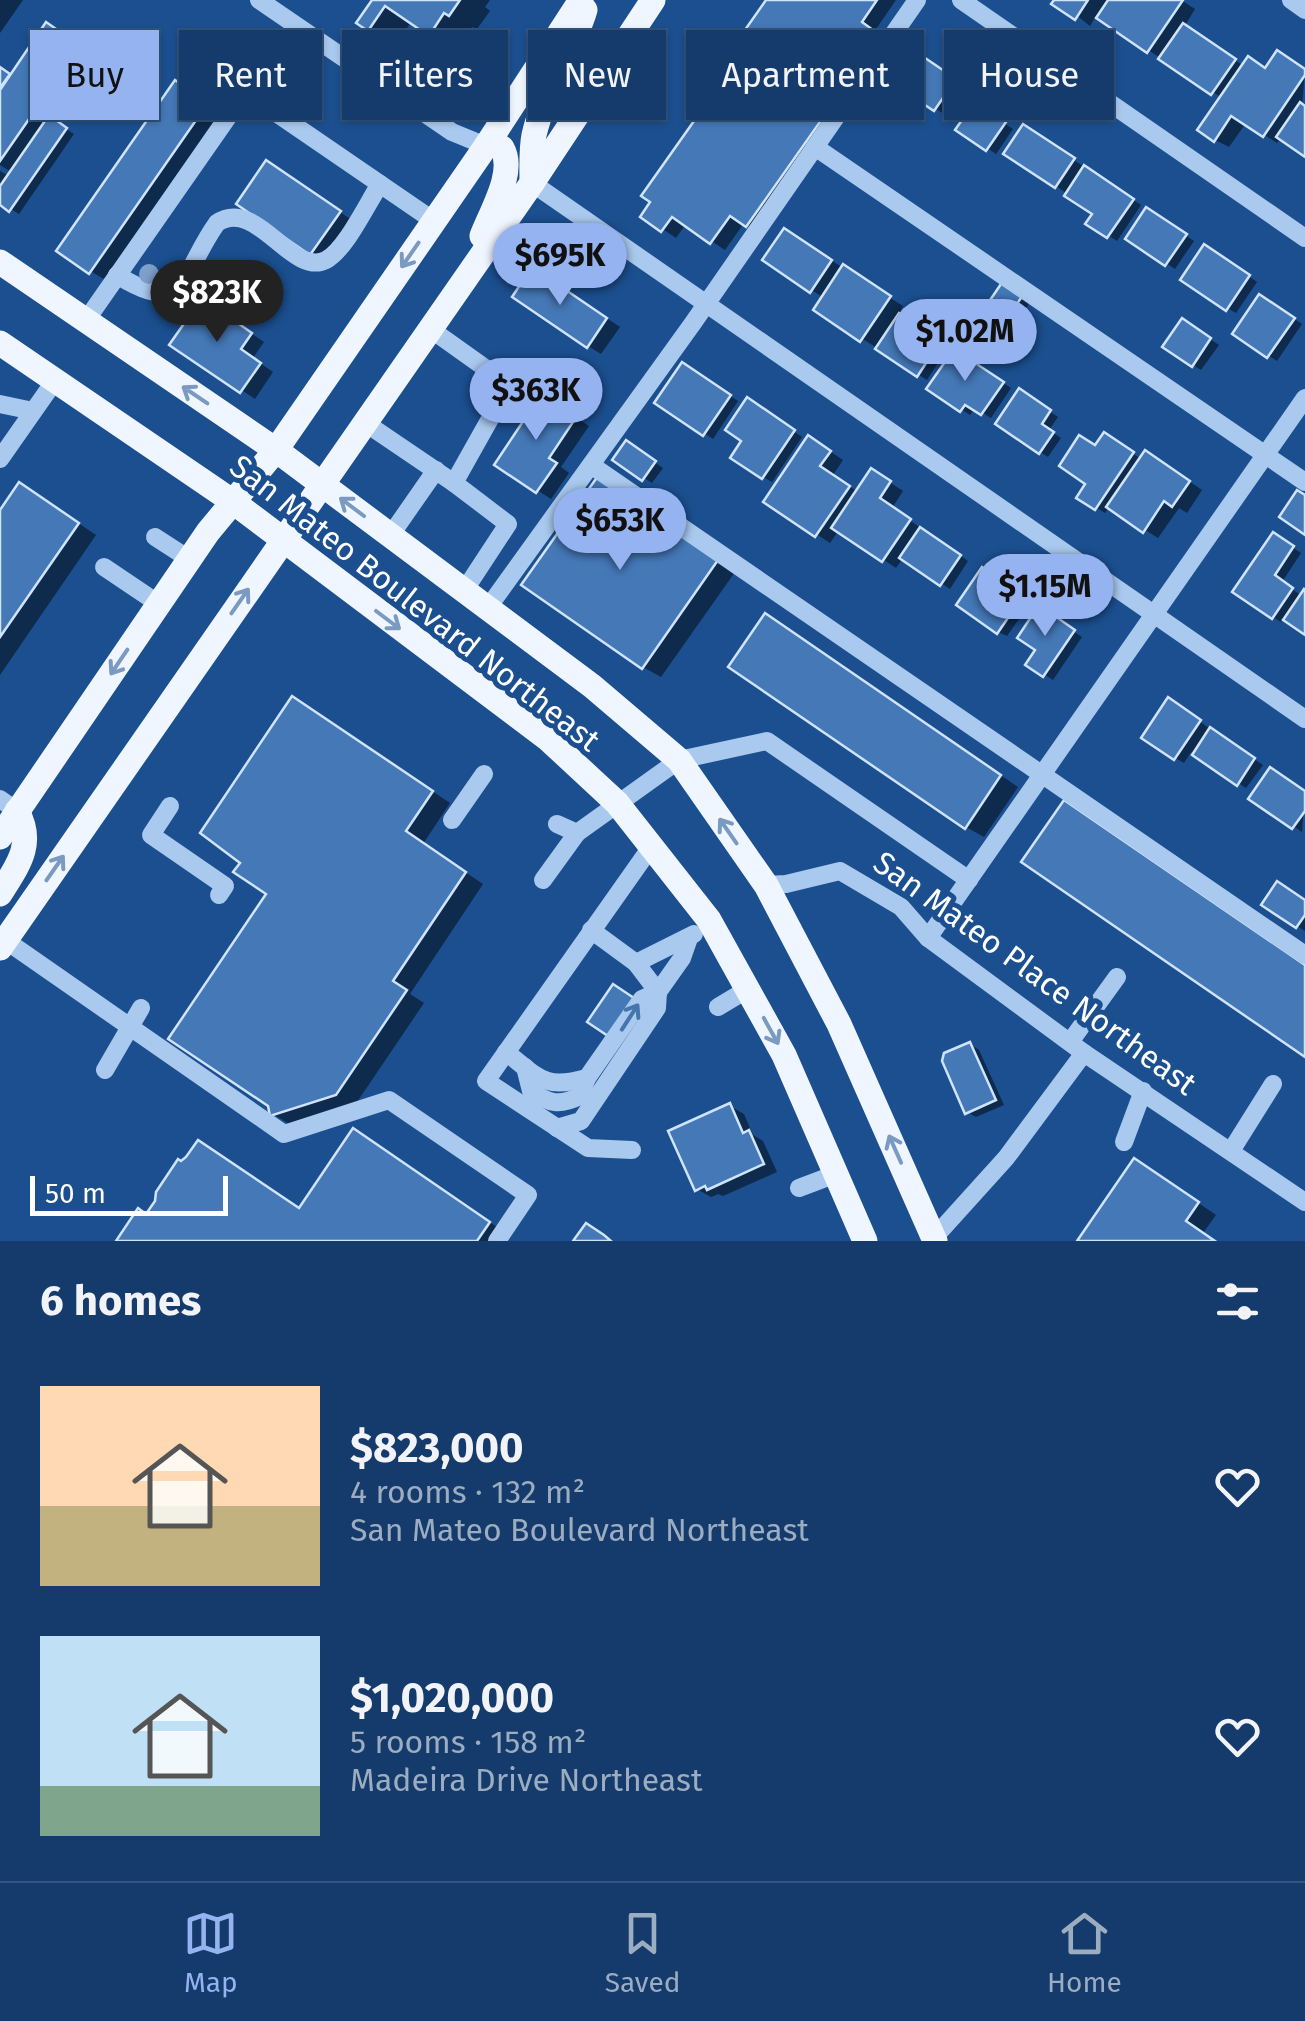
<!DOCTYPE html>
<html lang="en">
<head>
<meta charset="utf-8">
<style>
	body { margin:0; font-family:"Fira Sans",sans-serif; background:#1d4271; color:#f1f3f6; height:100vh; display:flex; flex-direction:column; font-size:38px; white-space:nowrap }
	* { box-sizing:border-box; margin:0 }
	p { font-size:32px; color:#9dadc1 }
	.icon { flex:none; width:55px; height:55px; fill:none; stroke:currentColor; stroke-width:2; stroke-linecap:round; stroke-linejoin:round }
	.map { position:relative; height:1241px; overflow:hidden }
	.side { display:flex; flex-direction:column; background:#143b6b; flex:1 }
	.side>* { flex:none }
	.hud { position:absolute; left:30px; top:30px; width:1245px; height:90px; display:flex; gap:20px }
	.scale { position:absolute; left:30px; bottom:25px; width:198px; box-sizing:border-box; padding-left:10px; border:5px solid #fff; border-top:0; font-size:28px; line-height:35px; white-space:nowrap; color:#fff; -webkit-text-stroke:8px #1b4f8f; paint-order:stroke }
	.price { position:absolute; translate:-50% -85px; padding:0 22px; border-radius:35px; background:#95b2f1; color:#111; font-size:32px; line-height:65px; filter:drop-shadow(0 2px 5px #0008) }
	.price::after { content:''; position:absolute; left:50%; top:60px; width:30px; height:22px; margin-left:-15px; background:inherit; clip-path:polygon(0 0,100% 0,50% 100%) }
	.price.on { background:#222; color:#fff }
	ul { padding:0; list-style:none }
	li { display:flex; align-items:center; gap:30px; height:250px; padding:0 40px }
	li span { display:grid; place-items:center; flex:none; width:280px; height:200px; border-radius:0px; color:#555 }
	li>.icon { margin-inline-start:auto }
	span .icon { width:120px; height:120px; fill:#fffc; stroke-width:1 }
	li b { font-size:42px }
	h2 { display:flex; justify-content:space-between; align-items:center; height:120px; padding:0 40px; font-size:42px }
	.pill { padding:0 35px; border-radius:0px; background:#143b6b; box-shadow:0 2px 8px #0004,0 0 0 2px #33557e; font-size:35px; line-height:90px }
	.pill.on { background:#95b2f1; color:#111 }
	.tabs { display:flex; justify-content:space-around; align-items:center; height:140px; border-top:2px solid #33557e; background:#143b6b; font-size:28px; color:#9dadc1 }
	.tabs a { display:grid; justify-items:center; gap:5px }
	.tabs .on { color:#95b2f1 }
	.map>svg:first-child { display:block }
	.shadow { fill:#0007 }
	.building { fill:#4478b7; stroke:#cfe3fa; stroke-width:2.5 }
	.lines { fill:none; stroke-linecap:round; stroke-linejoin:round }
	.minor { stroke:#a9c9ee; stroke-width:18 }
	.major { stroke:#f0f6ff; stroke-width:25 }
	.tree { fill:#7ea0ca }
	.oneway { stroke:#7b9ac1 }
	.oneway2 { stroke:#4674ac }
	.labels { text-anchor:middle; stroke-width:10; stroke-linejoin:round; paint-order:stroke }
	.street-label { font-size:32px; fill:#fff; stroke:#1b4f8f }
</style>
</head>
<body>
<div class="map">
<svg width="1305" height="1241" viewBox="0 0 1305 1241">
	<rect width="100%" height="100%" fill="#1b4f8f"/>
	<g class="shadow">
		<path d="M0 0H23L0 33Z"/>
		<path d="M375 0H490L485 7 490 11 477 29 472 27 457 49 412 21 396 44 369 28Z"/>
		<path d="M769 0H896L874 32 886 40 871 61 861 56 816 120 832 131 761 233 744 223 725 250 686 224 676 238 643 216 739 62Z"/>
		<path d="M1057 0H1181L1195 9 1184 27 1244 66 1267 70 1305 71 1302 107 1305 154 1281 138 1277 143 1246 123 1229 147 1215 140 1222 98 1096 16 1090 26Z"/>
		<path d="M61 34 93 56 106 55 122 67 86 119 60 102 49 118 74 134 19 214 0 202V171L9 176 13 173 0 165V68L12 77Z"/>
		<path d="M212 49 242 70 221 100 182 74Z"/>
		<path d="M919 56 966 88 982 65 1005 80 985 110 1013 129 996 154 959 129 968 116 950 104 944 114 891 79Z"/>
		<path d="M189 92 220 113 104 279 90 271Z"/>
		<path d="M1032 132 1141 205 1117 241 1089 223 1095 213 1056 186Z"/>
		<path d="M281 171 353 221 325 261 312 253Z"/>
		<path d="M1156 215 1194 241 1175 269 1128 238Z"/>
		<path d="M793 236 903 306 898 315 948 347 927 380 816 309 824 298 765 260Z"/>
		<path d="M1214 252 1257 282 1236 313 1227 308Z"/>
		<path d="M547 278 620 327 601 354 588 346Z"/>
		<path d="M1003 285 1030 302 1008 335 981 317Z"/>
		<path d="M1269 302 1302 324 1277 361 1236 334Z"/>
		<path d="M216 309 264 342 253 358 273 372 255 399 173 344Z"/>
		<path d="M1191 326 1219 345 1201 370 1193 365Z"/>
		<path d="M963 357 1011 388 991 418 975 408 970 415 930 389Z"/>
		<path d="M692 370 738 401 713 439 658 402Z"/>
		<path d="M1028 397 1058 417 1049 430 1061 438 1048 457 1040 452Z"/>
		<path d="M557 404 589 426 561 467 569 473 551 499 497 464Z"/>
		<path d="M756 406 802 437 772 482 763 477 745 440Z"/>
		<path d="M1113 440 1141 459 1159 461 1202 490 1187 513 1179 508 1158 538 1109 507 1105 513 1079 497 1088 483 1096 448Z"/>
		<path d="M822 446 843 460 833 475 858 492 885 479 903 491 892 508 968 561 950 589 903 558 896 568 839 530 830 543 766 501Z"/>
		<path d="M635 449 663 468 652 483 644 478Z"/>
		<path d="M599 479 735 572 661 677 643 667Z"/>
		<path d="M38 496 96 535 0 675V514Z"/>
		<path d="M1274 535 1301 553 1282 582 1302 596 1305 632 1284 618 1281 622 1273 617Z"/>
		<path d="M991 576 1030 603 1007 636 998 632Z"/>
		<path d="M1048 614 1082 637 1053 680 1028 664 1038 650Z"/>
		<path d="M784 627 1018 787 984 837 966 827Z"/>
		<path d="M1177 706 1263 765 1246 788 1191 752 1184 763 1175 758Z"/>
		<path d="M312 710 450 803 423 844 483 884 410 994 424 1003 355 1105 291 1125 273 1114 270 894Z"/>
		<path d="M1305 793 1302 832 1252 798Z"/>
		<path d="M1305 902V931L1297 926Z"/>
		<path d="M970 1044 979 1050 1004 1105 976 1117 967 1112Z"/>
		<path d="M730 1106 744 1114 753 1135 763 1141 777 1172 723 1196 718 1194 711 1197 697 1189Z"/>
		<path d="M372 1142 507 1234 503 1241H119L147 1216 300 1210Z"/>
		<path d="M1153 1172 1216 1215 1203 1233 1214 1241H1080Z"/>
	</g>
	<g class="building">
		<path d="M372 0H460L449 16 444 13 429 36 385 6 368 31 356 23Z"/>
		<path d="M766 0H877L862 22 873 30 856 55 846 49 803 110 820 122 746 227 730 216 710 244 672 217 661 232 640 217 650 202 641 196 735 63 726 57Z"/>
		<path d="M1054 0H1088L1075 20 1051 4Z"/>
		<path d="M1108 0H1183L1147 53 1096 18Z"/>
		<path d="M46 22 85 49 54 95 45 96 0 161V90Z"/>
		<path d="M1183 23 1236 59 1211 95 1158 59Z"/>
		<path d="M202 41 234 63 211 97 179 75Z"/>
		<path d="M96 47 115 60 76 116 57 104Z"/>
		<path d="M909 47 956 79 934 111 887 80Z"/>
		<path d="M1277 50 1305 69V75L1263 137 1231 116 1214 142 1197 130 1248 56 1265 68Z"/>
		<path d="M981 62 998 73 978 103 1006 122 986 151 955 130 964 117 950 107Z"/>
		<path d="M0 67 10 74 0 88Z"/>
		<path d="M175 80 208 103 89 274 56 251Z"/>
		<path d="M1300 102 1305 106V157L1276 137Z"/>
		<path d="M49 115 67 128 9 212 0 205V186Z"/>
		<path d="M1023 124 1075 158 1055 188 1003 154Z"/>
		<path d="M266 160 341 211 310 255 236 204Z"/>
		<path d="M1084 165 1134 199 1107 238 1085 224 1092 214 1064 196Z"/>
		<path d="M1146 207 1187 234 1165 266 1125 239Z"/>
		<path d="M784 228 832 260 810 293 762 260Z"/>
		<path d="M1204 244 1250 275 1226 311 1180 280Z"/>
		<path d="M843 264 891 296 860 342 813 310Z"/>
		<path d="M532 267 607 318 587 348 512 297Z"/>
		<path d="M1003 281 1023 295 998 332 978 318Z"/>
		<path d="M1259 294 1295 318 1267 358 1232 334Z"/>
		<path d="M202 298 252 333 241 349 261 363 240 393 169 345Z"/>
		<path d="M899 313 941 340 917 377 875 349Z"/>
		<path d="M1182 318 1211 338 1192 367 1162 347Z"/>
		<path d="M954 349 1004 382 981 415 965 405 960 412 926 389Z"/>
		<path d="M682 362 731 395 703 436 654 403Z"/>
		<path d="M1019 388 1051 410 1042 424 1054 432 1039 454 995 424Z"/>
		<path d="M542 393 577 416 549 458 557 463 536 493 494 465Z"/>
		<path d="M747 397 795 430 762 479 730 458 741 441 725 430Z"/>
		<path d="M1104 432 1134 452 1095 510 1076 498 1085 484 1059 466 1079 435 1095 445Z"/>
		<path d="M808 435 831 451 820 466 850 486 815 537 763 502Z"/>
		<path d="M626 440 656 461 642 481 612 460Z"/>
		<path d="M1145 450 1190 481 1172 507 1164 501 1143 533 1106 507Z"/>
		<path d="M871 468 891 481 880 498 911 519 882 562 831 528Z"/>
		<path d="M598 476 718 560 642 669 521 585Z"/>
		<path d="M19 482 79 523 0 637V510Z"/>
		<path d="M1297 490 1305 495V535L1279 517Z"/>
		<path d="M920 527 961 555 940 586 899 558Z"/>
		<path d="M1273 532 1294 546 1275 575 1293 588 1272 619 1232 592Z"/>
		<path d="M982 567 1023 596 997 634 956 605Z"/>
		<path d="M1304 589 1305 590V635L1283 620Z"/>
		<path d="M1039 605 1075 630 1043 677 1025 665 1035 650 1017 638Z"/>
		<path d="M765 613 1001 775 965 829 728 667Z"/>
		<path d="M292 696 433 791 406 831 466 872 393 981 407 990 336 1095 270 1116 268 1106 168 1039 266 894 233 872 240 863 200 833Z"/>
		<path d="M1168 697 1201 720 1174 760 1141 738Z"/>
		<path d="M1210 727 1255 758 1237 786 1192 755Z"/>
		<path d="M1270 767 1305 791V811L1292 829 1248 799Z"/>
		<path d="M1064 800 1305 965V1057L1021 862Z"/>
		<path d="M1277 881 1305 900V915L1296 928 1261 905Z"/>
		<path d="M613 984 634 998 608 1036 587 1022Z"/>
		<path d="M970 1042 996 1100 965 1114 942 1061 944 1053Z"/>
		<path d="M730 1103 743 1133 749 1130 764 1164 707 1190 705 1186 695 1191 668 1131Z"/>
		<path d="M353 1128 490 1222 477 1241H116L138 1208 146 1214 155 1201 156 1192 178 1159 181 1161 186 1157 198 1140 299 1208Z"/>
		<path d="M1134 1158 1199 1202 1186 1221 1215 1241H1077Z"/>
		<path d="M586 1223 604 1235 611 1241H573Z"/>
	</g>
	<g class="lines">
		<g class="minor">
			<path d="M259 0 452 132 486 146"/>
			<path d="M961 0 1305 238"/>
			<path d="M1291 0 1305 10"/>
			<path d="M269 108 316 39"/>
			<path d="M815 147 1305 482"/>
			<path d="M532 183 1305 719"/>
			<path d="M117 275C188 319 181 273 217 223 256 196 292 278 326 260 346 249 367 204 380 184"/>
			<path d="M85 322 232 111 251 103 269 108 434 221"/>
			<path d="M429 328 509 385 454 483 508 524 464 591"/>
			<path d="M0 404 33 411"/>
			<path d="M364 422 454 483"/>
			<path d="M0 459 56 379"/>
			<path d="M591 465 1305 955"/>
			<path d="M390 536 436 470"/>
			<path d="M155 537 189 559"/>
			<path d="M104 567 159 604"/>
			<path d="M487 609 693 323 917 0"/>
			<path d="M0 799 17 811"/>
			<path d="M170 806 151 835 225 886 219 895"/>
			<path d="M452 820 484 774"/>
			<path d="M557 824 577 833 679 760 767 741 969 880"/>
			<path d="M543 880 577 833"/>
			<path d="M766 885 786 884 840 871 901 907 928 938 1084 1053 1305 1202"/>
			<path d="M928 938 1305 398"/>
			<path d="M5 940 284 1134 389 1100 528 1195 497 1241"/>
			<path d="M636 963 694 934"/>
			<path d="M718 1007 748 989"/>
			<path d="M1070 1042 1117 977"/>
			<path d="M506 1052C539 1078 544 1090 587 1078L642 999 658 992 682 958 689 938"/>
			<path d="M525 1067 531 1091C549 1104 560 1106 580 1096L587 1078"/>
			<path d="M105 1070 141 1008"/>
			<path d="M557 1128 581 1121 657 1008 658 992 636 963 591 930"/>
			<path d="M1124 1142 1143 1091"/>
			<path d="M632 1150 588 1148 486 1081 651 847"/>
			<path d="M1231 1151 1273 1084"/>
			<path d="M799 1188 836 1174"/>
			<path d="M931 1241 1006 1158 1084 1053"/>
		</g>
		<g class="major">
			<path d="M532 183C532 168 531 150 534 135 544 91 572 53 585 10"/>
			<path d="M482 236C491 212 516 172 502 148L494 144 486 146"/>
			<path d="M0 262 276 450 592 686 679 760 766 885 839 1024 935 1241"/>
			<path d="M0 343 232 501 548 739 617 803 709 920 784 1055 865 1241"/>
			<path d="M0 837 208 532 276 450 486 146 581 0"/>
			<path d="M0 894C18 865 35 844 17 811"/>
			<path d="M0 948 532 183 653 0"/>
		</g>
	</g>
	<circle class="tree" cx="149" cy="274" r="10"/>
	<defs><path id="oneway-shaft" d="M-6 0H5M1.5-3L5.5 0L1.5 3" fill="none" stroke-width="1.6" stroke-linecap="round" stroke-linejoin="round" transform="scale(2.5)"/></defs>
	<g class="oneway">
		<use href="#oneway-shaft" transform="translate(410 255) rotate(125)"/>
		<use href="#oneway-shaft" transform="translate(195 395) rotate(-146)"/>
		<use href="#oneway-shaft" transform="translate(352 507) rotate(-143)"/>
		<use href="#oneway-shaft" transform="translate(240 601) rotate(-55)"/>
		<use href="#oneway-shaft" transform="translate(388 620) rotate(37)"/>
		<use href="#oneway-shaft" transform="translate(119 662) rotate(124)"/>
		<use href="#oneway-shaft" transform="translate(728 831) rotate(-125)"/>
		<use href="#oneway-shaft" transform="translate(55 868) rotate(-55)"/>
		<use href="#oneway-shaft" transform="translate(771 1031) rotate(61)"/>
		<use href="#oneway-shaft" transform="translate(895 1149) rotate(-114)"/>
	</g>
	<use class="oneway2" href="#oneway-shaft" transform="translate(630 1017) rotate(-57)"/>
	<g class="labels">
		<g class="street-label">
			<text transform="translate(415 603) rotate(38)" y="11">San Mateo Boulevard Northeast</text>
			<text transform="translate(1035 973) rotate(36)" y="11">San Mateo Place Northeast</text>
		</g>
	</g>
</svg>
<div class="scale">50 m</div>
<b class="price" style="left:560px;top:308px">$695K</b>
<b class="price on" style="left:217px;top:345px">$823K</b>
<b class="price" style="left:965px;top:384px">$1.02M</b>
<b class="price" style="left:536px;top:443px">$363K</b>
<b class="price" style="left:620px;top:573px">$653K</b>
<b class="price" style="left:1045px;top:639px">$1.15M</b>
<div class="hud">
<a class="pill on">Buy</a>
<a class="pill">Rent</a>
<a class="pill">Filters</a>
<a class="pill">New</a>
<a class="pill">Apartment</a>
<a class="pill">House</a>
</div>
</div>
<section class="side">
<h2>6 homes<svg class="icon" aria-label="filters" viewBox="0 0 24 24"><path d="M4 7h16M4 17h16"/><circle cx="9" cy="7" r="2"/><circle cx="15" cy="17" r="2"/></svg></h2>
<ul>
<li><span style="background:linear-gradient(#ffd9b3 60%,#c2b280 0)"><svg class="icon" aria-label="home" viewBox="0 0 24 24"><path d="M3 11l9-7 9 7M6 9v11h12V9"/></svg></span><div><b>$823,000</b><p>4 rooms · 132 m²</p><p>San Mateo Boulevard Northeast</p></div><svg class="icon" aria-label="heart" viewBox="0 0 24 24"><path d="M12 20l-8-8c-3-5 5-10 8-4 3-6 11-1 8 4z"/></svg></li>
<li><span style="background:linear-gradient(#bfe0f5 75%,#7fa58c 0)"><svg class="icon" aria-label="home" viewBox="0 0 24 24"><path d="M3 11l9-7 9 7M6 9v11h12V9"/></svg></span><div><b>$1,020,000</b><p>5 rooms · 158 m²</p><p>Madeira Drive Northeast</p></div><svg class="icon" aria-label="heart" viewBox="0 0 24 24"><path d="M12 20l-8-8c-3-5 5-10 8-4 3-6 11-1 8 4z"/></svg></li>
</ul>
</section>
<nav class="tabs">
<a class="on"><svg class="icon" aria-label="map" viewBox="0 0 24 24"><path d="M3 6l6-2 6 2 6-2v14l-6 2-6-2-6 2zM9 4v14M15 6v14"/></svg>Map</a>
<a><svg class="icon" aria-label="saved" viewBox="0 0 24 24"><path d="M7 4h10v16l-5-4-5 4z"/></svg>Saved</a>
<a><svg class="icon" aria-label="home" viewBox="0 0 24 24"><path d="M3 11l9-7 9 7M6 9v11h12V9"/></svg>Home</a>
</nav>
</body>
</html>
